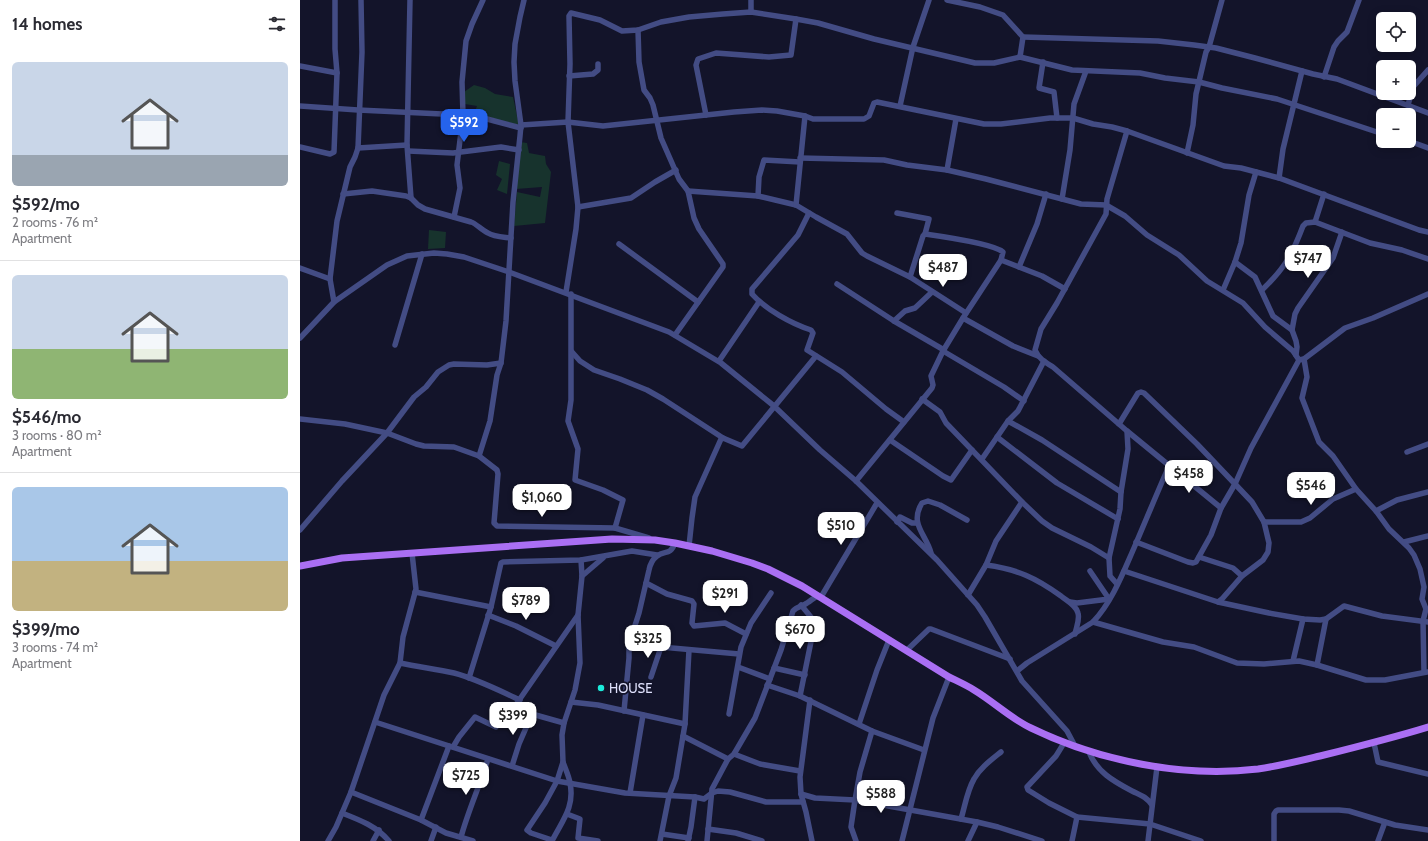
<!DOCTYPE html>
<html lang="en">
<head>
<meta charset="utf-8">
<style>
	body { margin:0; font-family:Cabin,sans-serif; background:#f7f7f7; color:#2b2b33; height:100vh; display:flex; flex-direction:column; font-size:15px; white-space:nowrap }
	* { box-sizing:border-box; margin:0 }
	p { font-size:13px; color:#7c7c81 }
	.icon { flex:none; width:22px; height:22px; fill:none; stroke:currentColor; stroke-width:2; stroke-linecap:round; stroke-linejoin:round }
	.map { position:relative; flex:1; overflow:hidden }
	.side { display:flex; flex-direction:column; background:#fff; width:300px }
	.side>* { flex:none }
	.tools { position:absolute; left:1076px; top:12px; display:grid; gap:8px }
	.tools a { display:grid; place-items:center; width:40px; height:40px; border-radius:6px; background:#fff; box-shadow:0 2px 10px #0003; font-size:20px }
	.price { position:absolute; translate:-50% -34px; padding:0 9px; border-radius:8px; background:#fff; color:#222; font-size:13px; line-height:26px; filter:drop-shadow(0 1px 2px #0008) }
	.price::after { content:''; position:absolute; left:50%; top:24px; width:12px; height:9px; margin-left:-6px; background:inherit; clip-path:polygon(0 0,100% 0,50% 100%) }
	.price.on { background:#2563eb; color:#fff }
	ul { padding:0; list-style:none }
	li { display:grid; align-content:center; gap:8px; height:212px; padding:0 12px }
	li+li { border-top:1px solid #e1e1e2 }
	li span { display:grid; place-items:center; height:124px; border-radius:6px; color:#555 }
	li>.icon { margin-inline-start:auto }
	span .icon { width:72px; height:72px; fill:#fffc; stroke-width:1 }
	li b { font-size:17px }
	h2 { display:flex; justify-content:space-between; align-items:center; height:48px; padding:0 12px; font-size:17px }
	main { display:flex; flex:1; min-height:0 }
	.map>svg:first-child { display:block }
	.green { fill:#17332d }
	.lines { fill:none; stroke-linecap:round; stroke-linejoin:round }
	.minor { stroke:#434c84; stroke-width:5.5 }
	.major { stroke:#aa6ff3; stroke-width:7 }
	.poi-dot { fill:#1cecdb; stroke:#13142a; stroke-width:1.5 }
	.labels { text-anchor:middle; stroke-width:3.5; stroke-linejoin:round; paint-order:stroke }
	.poi-label { font-size:13px; fill:#dfe1fc; stroke:#13142a; text-anchor:start }
</style>
</head>
<body>
<main>
<section class="side">
<h2>14 homes<svg class="icon" aria-label="filters" viewBox="0 0 24 24"><path d="M4 7h16M4 17h16"/><circle cx="9" cy="7" r="2"/><circle cx="15" cy="17" r="2"/></svg></h2>
<ul>
<li><span style="background:linear-gradient(#c9d6e8 75%,#9aa5b1 0)"><svg class="icon" aria-label="home" viewBox="0 0 24 24"><path d="M3 11l9-7 9 7M6 9v11h12V9"/></svg></span><div><b>$592/mo</b><p>2 rooms · 76 m²</p><p>Apartment</p></div></li>
<li><span style="background:linear-gradient(#c9d6e8 60%,#8fb573 0)"><svg class="icon" aria-label="home" viewBox="0 0 24 24"><path d="M3 11l9-7 9 7M6 9v11h12V9"/></svg></span><div><b>$546/mo</b><p>3 rooms · 80 m²</p><p>Apartment</p></div></li>
<li><span style="background:linear-gradient(#a9c7e8 60%,#c2b280 0)"><svg class="icon" aria-label="home" viewBox="0 0 24 24"><path d="M3 11l9-7 9 7M6 9v11h12V9"/></svg></span><div><b>$399/mo</b><p>3 rooms · 74 m²</p><p>Apartment</p></div></li>
</ul>
</section>
<div class="map">
<svg width="1128" height="841" viewBox="0 0 1128 841">
	<rect width="100%" height="100%" fill="#13142a"/>
	<g class="green">
		<path d="M174 85 185 88 195 94 213 97 219 125 174 114 177 106 165 104 164 92Z"/>
		<path d="M220 142 227 143 229 153 245 156 246 164 251 172 245 223 214 226 217 192 240 197 242 187 216 189Z"/>
		<path d="M199 161 210 164 207 194 197 190 202 179 196 175Z"/>
		<path d="M129 230 146 232 145 248 128 249Z"/>
	</g>
	<g class="lines">
		<g class="minor">
			<path d="M110 0 107 145 111 198"/>
			<path d="M647 0 680 7 703 15 723 37 720 57"/>
			<path d="M451 12V0"/>
			<path d="M338 30 339 62 344 90 350 98 353 105 361 138 379 179 388 191 394 218 399 229 423 264V267L375 335"/>
			<path d="M723 37 858 41 894 45 916 48 955 58 1013 74 1037 79 1128 113"/>
			<path d="M743 62 739 88 754 92 757 118"/>
			<path d="M0 66 37 73"/>
			<path d="M269 76 293 74 298 70V64"/>
			<path d="M1024 77 1034 47 1038 41 1047 32 1059 0"/>
			<path d="M1108 105 1113 87 1128 70"/>
			<path d="M0 106 58 110 163 115 187 119 221 128"/>
			<path d="M600 106 613 47 629 0"/>
			<path d="M406 115 396 65 398 59 416 53 469 57 491 55 496 19"/>
			<path d="M221 125 268 122 303 126 434 112 462 110 477 111 505 116 513 119H564L569 116 574 103 577 102 684 124H701L750 118H773L793 124 812 127 827 131 924 166 941 168 979 178 1119 230 1128 232"/>
			<path d="M827 131 807 199 806 214 757 303 741 329 735 350C739 359 745 362 753 367L827 431 921 508"/>
			<path d="M1109 141 1128 148"/>
			<path d="M0 147 30 154 34 152 37 73 35 49V0"/>
			<path d="M58 148 107 145"/>
			<path d="M108 151 153 153 201 147 219 150"/>
			<path d="M887 153 893 125 896 94 906 52 909 47 922 0"/>
			<path d="M500 158 584 160 607 165 647 170 686 179 781 204 806 205 825 216 847 235 879 255 907 281 943 303 965 327 993 351 999 360"/>
			<path d="M647 170 656 119"/>
			<path d="M979 178 983 149 1002 71"/>
			<path d="M388 191 458 196 496 205 516 217 547 234 562 253 567 256 610 277 666 313"/>
			<path d="M43 194 72 191 106 196 111 198 118 205 125 209 171 222C177 224 181 230 188 233 194 237 204 237 211 238"/>
			<path d="M458 196 459 177 464 160 500 162"/>
			<path d="M762 199 770 150 774 104 786 71"/>
			<path d="M496 205 505 116"/>
			<path d="M278 207 331 198 355 182 376 170"/>
			<path d="M509 213 498 235 452 289V294C465 309 492 324 511 330L513 333 507 350 542 372 586 409 604 422"/>
			<path d="M597 213 629 219 625 234"/>
			<path d="M154 217 160 188 157 165 163 115 162 82 166 41 172 24 183 0"/>
			<path d="M1015 222 1024 194"/>
			<path d="M319 244 398 302"/>
			<path d="M701 260 742 276 765 289"/>
			<path d="M935 262 955 277 973 316 992 330 996 341 997 347 996 355"/>
			<path d="M719 267 737 224 746 194"/>
			<path d="M0 268 30 279"/>
			<path d="M537 284 594 321 605 311 615 308 632 292"/>
			<path d="M923 290 935 262 941 243 949 195 956 172"/>
			<path d="M962 290C985 268 992 255 1003 226L1006 223 1015 222 1070 243 1102 250 1128 259"/>
			<path d="M266 292 276 229 278 207 268 122 270 64 269 16 271 13 300 20 322 31 338 30 361 22 389 17 423 14 451 12 496 19 518 23 574 39 675 63H694L720 57 772 70 840 73 865 78 899 82 922 88 977 99 1083 134"/>
			<path d="M271 294V400L268 421 278 449 275 480 303 490 323 500 315 528"/>
			<path d="M34 302 30 279 37 221 50 167 55 157 58 148 62 52 61 0"/>
			<path d="M663 318 713 346 738 356"/>
			<path d="M594 321 644 350"/>
			<path d="M992 330 995 314 998 308 1033 258 1042 232"/>
			<path d="M0 338 34 302 87 265 107 256 134 253 147 254 164 257 209 272 369 332 421 363 474 406 520 450 556 481 637 560 677 605 685 617 722 681 767 731 775 746"/>
			<path d="M95 345 122 254"/>
			<path d="M643 351 704 387 724 401"/>
			<path d="M272 352 280 361 294 370 320 379 347 390 363 399 423 438"/>
			<path d="M1004 359 1007 377 1002 398 1019 442 1033 456 1056 489 1076 511 1089 529 1109 548 1114 555 1120 569 1124 587 1122 599 1126 609 1123 621 1124 672"/>
			<path d="M419 361 459 302"/>
			<path d="M622 399 640 412 646 423 722 502 742 521 752 528 791 547 809 558"/>
			<path d="M0 419 45 424 87 433 116 444 124 446 154 447 179 456 197 470 198 474 194 523 197 526 315 528 349 538"/>
			<path d="M708 421 742 440 821 492"/>
			<path d="M819 424 838 393 841 392 844 393 897 444 935 484 952 502 964 522 969 543 968 552 963 560 942 576 922 599 918 602 824 571"/>
			<path d="M697 437 757 483 818 519"/>
			<path d="M590 440 643 476 651 480 672 450"/>
			<path d="M1107 452 1128 444"/>
			<path d="M179 456 190 421 197 375 201 363 206 321 213 202 220 136 221 125 215 81 214 62 215 44 220 17 224 0"/>
			<path d="M682 459 708 421 718 411 744 361"/>
			<path d="M556 481 632 388 633 385 631 376 643 351 663 318 701 260 703 252C694 244 639 236 625 234L623 236 610 277"/>
			<path d="M1076 511 1097 500 1128 492"/>
			<path d="M597 522 600 517 612 523H617"/>
			<path d="M964 522H1001L1010 518 1033 499 1056 489"/>
			<path d="M0 530 42 481 87 433 114 397 126 387 138 372 149 365 154 364 187 365 201 363"/>
			<path d="M836 542 888 562 893 563 896 562 911 535 921 508 935 484 951 448 999 360 1004 359 1045 328 1073 318 1128 294"/>
			<path d="M1104 542 1128 536"/>
			<path d="M389 546 392 518 395 497 421 439 423 438 442 446 516 356"/>
			<path d="M631 553C626 534 609 524 622 503L628 501 640 505 667 520"/>
			<path d="M899 557 933 568 942 576"/>
			<path d="M686 565C717 569 736 578 761 596 767 601 776 605 778 613 780 620 776 628 775 634"/>
			<path d="M282 576 303 558"/>
			<path d="M346 583 367 594 392 601 394 604 392 623 394 626 425 623 446 634"/>
			<path d="M817 584 810 576 809 558 820 509 821 492 828 449 827 431"/>
			<path d="M115 592 191 607"/>
			<path d="M668 595 686 565 696 541 722 502"/>
			<path d="M521 597 577 503"/>
			<path d="M770 602 777 603 809 599 790 571"/>
			<path d="M918 602 969 613 1003 619 1020 620 1026 619 1044 606 1082 616 1128 622"/>
			<path d="M188 615 216 626 256 646"/>
			<path d="M793 622 863 642 894 647 937 663 964 664 999 661 1017 665 1066 680H1085L1127 672"/>
			<path d="M331 635 361 647 439 654"/>
			<path d="M607 650 629 629H631L710 659"/>
			<path d="M993 661 1003 619"/>
			<path d="M100 663C118 667 136 669 154 673 177 679 198 690 220 700"/>
			<path d="M1017 665 1026 619"/>
			<path d="M438 667 470 679"/>
			<path d="M474 668 505 675"/>
			<path d="M717 671 727 663 793 622C812 602 823 573 834 548 846 520 857 493 869 466"/>
			<path d="M351 677 361 647"/>
			<path d="M169 678 191 607 201 563 203 562 281 560 332 551 357 555"/>
			<path d="M467 685 500 696 572 731 624 750"/>
			<path d="M500 696 515 622 501 605"/>
			<path d="M510 700 500 777 501 794 506 812 512 841"/>
			<path d="M271 702 298 705 385 724"/>
			<path d="M215 706 278 615"/>
			<path d="M324 711 329 658V644L339 613 349 570C350 565 353 559 357 556 365 550 370 556 375 543"/>
			<path d="M429 714 441 647 451 623 471 593"/>
			<path d="M75 722 257 781 325 793 395 797 404 799 412 793 418 791 430 792 466 802H503"/>
			<path d="M559 724 577 670 589 640"/>
			<path d="M383 736 428 759"/>
			<path d="M764 743 756 756 727 787 728 790 749 803 777 817 850 824 901 841"/>
			<path d="M1074 743 1078 762 1128 774"/>
			<path d="M153 747 159 737 175 717 196 727 209 706 211 705 232 714 264 723"/>
			<path d="M789 752C797 772 813 781 832 791 840 795 847 797 852 805"/>
			<path d="M434 754 460 764 500 771"/>
			<path d="M212 766 219 744 232 714"/>
			<path d="M51 792 121 820 146 833 173 841"/>
			<path d="M330 793 343 715"/>
			<path d="M501 794 515 798 555 800 677 822 698 827 742 841"/>
			<path d="M42 813C60 820 76 826 89 841"/>
			<path d="M267 814 280 819 278 838 298 841"/>
			<path d="M661 819C665 806 667 791 674 779 680 768 691 760 701 752"/>
			<path d="M121 820 149 746"/>
			<path d="M408 829 436 833 462 841"/>
			<path d="M362 834 389 838"/>
			<path d="M161 837C168 811 180 785 188 759"/>
			<path d="M252 840 231 833 227 830 245 803 257 781 263 762 262 735 264 723 275 690 280 663 278 615 282 576 281 560"/>
			<path d="M28 841 36 827 51 792 84 695 100 663 103 637 116 589 112 553"/>
			<path d="M73 841 79 830"/>
			<path d="M131 841 136 827"/>
			<path d="M252 841C262 821 275 807 270 783 269 776 265 768 263 762"/>
			<path d="M360 841 369 796 376 778 385 724 389 650"/>
			<path d="M388 841 391 827 395 797"/>
			<path d="M407 841 412 789 428 759 434 754 455 718 481 650 493 611C497 606 502 607 507 603 512 600 513 598 518 596"/>
			<path d="M556 841 551 827 555 800 560 772 572 731"/>
			<path d="M602 841 633 718 649 677"/>
			<path d="M668 841 677 822"/>
			<path d="M772 841 777 817"/>
			<path d="M848 841 857 767"/>
			<path d="M974 841V814L976 811 978 810H1039L1049 811 1095 825 1128 830"/>
			<path d="M1078 841 1085 822"/>
		</g>
		<path class="major" d="M0 566 42 558 312 539 355 540 375 543 412 551 452 563 468 569 502 586 649 677C657 681 666 685 674 690 694 702 710 718 731 728 799 761 883 778 958 769 979 766 999 761 1020 756 1056 747 1092 738 1128 727"/>
	</g>
	<circle class="poi-dot" cx="301" cy="688" r="4"/>
	<g class="labels">
		<g class="poi-label">
			<text x="309" y="693">HOUSE</text>
		</g>
	</g>
</svg>
<div class="tools">
<a><svg class="icon" aria-label="locate" viewBox="0 0 24 24"><circle cx="12" cy="12" r="6"/><path d="M12 2v4M12 18v4M2 12h4M18 12h4"/></svg></a>
<a>+</a>
<a>−</a>
</div>
<b class="price on" style="left:164px;top:143px">$592</b>
<b class="price" style="left:1008px;top:279px">$747</b>
<b class="price" style="left:643px;top:288px">$487</b>
<b class="price" style="left:889px;top:494px">$458</b>
<b class="price" style="left:1011px;top:506px">$546</b>
<b class="price" style="left:242px;top:518px">$1,060</b>
<b class="price" style="left:541px;top:546px">$510</b>
<b class="price" style="left:425px;top:614px">$291</b>
<b class="price" style="left:226px;top:621px">$789</b>
<b class="price" style="left:500px;top:650px">$670</b>
<b class="price" style="left:348px;top:659px">$325</b>
<b class="price" style="left:213px;top:736px">$399</b>
<b class="price" style="left:166px;top:796px">$725</b>
<b class="price" style="left:581px;top:814px">$588</b>
</div>
</main>
</body>
</html>
